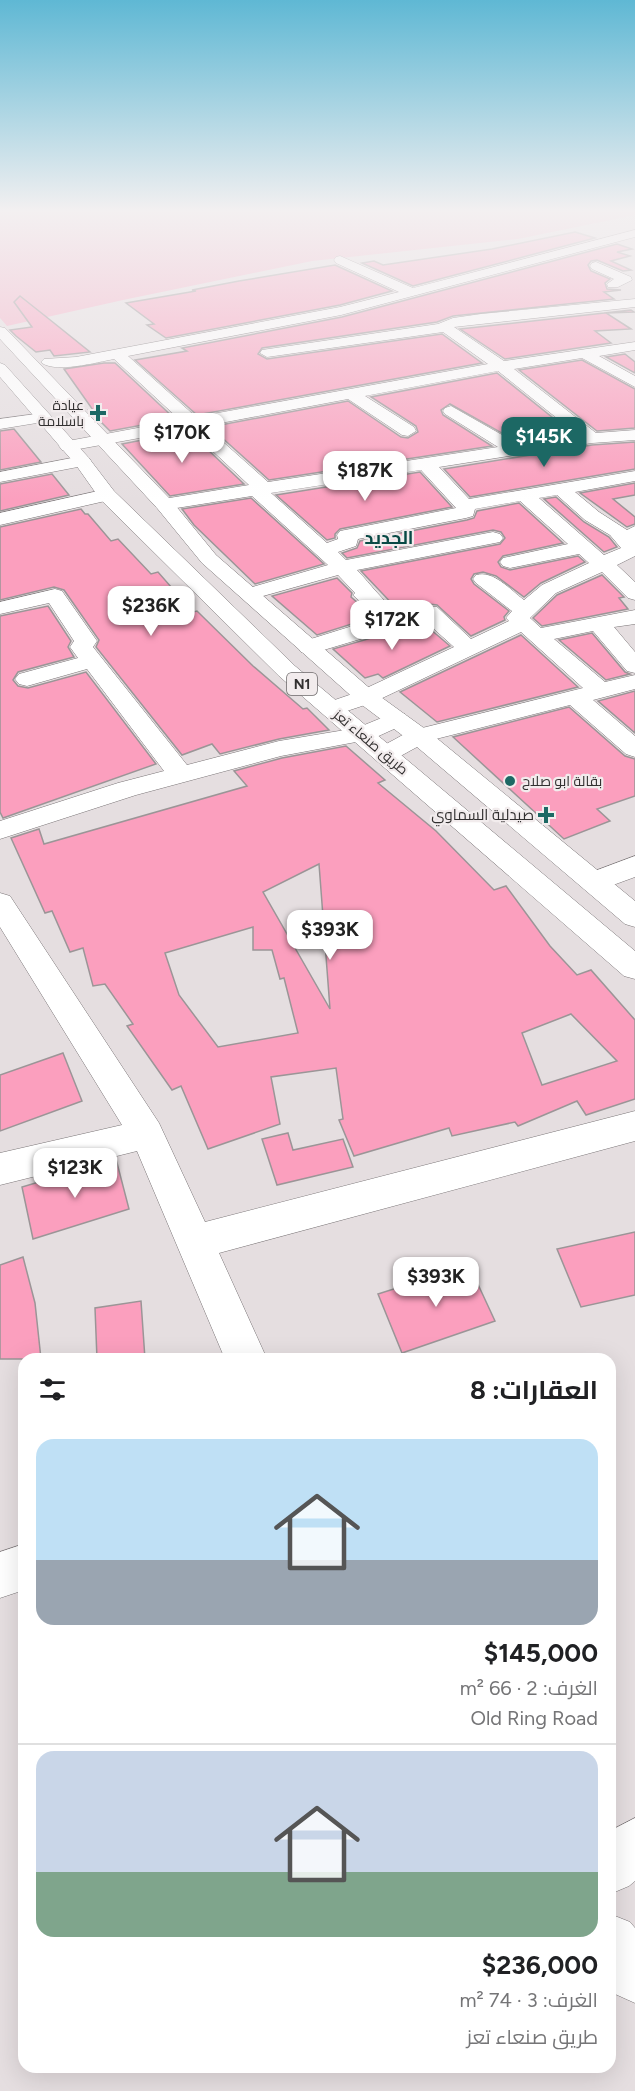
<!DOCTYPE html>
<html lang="ar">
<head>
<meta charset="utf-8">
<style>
	body { margin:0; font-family:Figtree,Cairo,sans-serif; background:#f2f2f2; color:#202124; direction:rtl; height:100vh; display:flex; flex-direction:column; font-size:22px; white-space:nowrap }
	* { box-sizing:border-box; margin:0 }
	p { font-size:20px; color:#757577 }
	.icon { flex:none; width:33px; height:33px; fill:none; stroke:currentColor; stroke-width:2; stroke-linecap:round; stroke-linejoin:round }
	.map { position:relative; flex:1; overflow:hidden; direction:ltr }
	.side { position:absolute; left:18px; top:1353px; width:598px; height:720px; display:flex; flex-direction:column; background:#fff; border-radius:18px; box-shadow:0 6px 24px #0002; direction:rtl }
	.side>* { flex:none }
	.price { position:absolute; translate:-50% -51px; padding:0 14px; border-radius:12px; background:#fff; color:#222; font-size:20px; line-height:39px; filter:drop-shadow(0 2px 3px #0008) }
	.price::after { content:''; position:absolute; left:50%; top:36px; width:18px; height:14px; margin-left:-9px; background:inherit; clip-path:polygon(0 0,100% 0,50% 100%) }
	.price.active { background:#1c6864; color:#fff }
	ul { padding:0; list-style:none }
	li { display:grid; align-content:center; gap:12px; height:318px; padding:0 18px }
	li+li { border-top:2px solid #e0e0e0 }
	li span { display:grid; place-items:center; height:186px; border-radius:18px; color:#555 }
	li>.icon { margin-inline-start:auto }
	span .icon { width:108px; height:108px; fill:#fffc; stroke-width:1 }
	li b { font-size:26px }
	h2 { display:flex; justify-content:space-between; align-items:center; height:72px; padding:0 18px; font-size:26px }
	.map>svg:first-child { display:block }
	.green { fill:#f6afc6 }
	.building { fill:#fb9fbe; stroke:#9b9597; stroke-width:1.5; fill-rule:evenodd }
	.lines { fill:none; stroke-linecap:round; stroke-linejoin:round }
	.minor-casing { stroke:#797476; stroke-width:1 }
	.highway-casing { stroke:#797476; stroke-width:1 }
	.minor { fill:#fff; fill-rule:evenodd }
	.highway { fill:#fff; fill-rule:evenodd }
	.poi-dot { fill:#1c6864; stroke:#f2eced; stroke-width:2 }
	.labels { text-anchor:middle; stroke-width:4.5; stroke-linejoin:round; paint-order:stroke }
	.far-poi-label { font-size:14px; fill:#323030; stroke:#f2eced; text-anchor:end }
	.shield { fill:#f2eced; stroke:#6c6869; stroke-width:1.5 }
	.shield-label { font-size:14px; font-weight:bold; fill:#323030 }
	.far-street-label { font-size:14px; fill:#323030; stroke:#f2eced }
	.poi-label { font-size:15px; fill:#323030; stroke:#f2eced; text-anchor:end }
	.far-district-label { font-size:18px; font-weight:bold; fill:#084945; stroke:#f2eced }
</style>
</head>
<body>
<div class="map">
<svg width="635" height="2091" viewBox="0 0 635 2091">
	<rect width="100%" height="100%" fill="#e5dee0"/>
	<path class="green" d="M0 209H635V215L518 239 312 261 123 300 7 326 0 318Z"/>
	<g class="building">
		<path d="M575 232 595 238 413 286 362 263 374 261 383 265 492 249Z"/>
		<path d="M617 244 632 249 617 252 630 256 611 261 631 270 623 271 597 260 591 261 588 265 591 271 610 279 605 283 607 289 621 290 604 292 614 299 453 316 437 322 262 348 258 354 267 359 442 334 482 363 197 415 135 360 187 351 182 348 342 317Z"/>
		<path d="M335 265 392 291 340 305 166 338 147 325 154 324 126 303 196 291 192 290 239 281Z"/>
		<path d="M20 296 54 323 90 352 54 356 50 350 36 352 16 336 10 330 32 327 14 302Z"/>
		<path d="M631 310 634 312 606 313 631 329 595 331 611 343 505 359 460 329Z"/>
		<path d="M625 354 635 362V373L606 357Z"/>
		<path d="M582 360 635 389V428L597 431 519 370Z"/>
		<path d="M104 363H115L175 419 110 431 89 410H93L64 369Z"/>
		<path d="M497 373 573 434 518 442 450 404 441 410 443 415 492 446 269 480 210 427 348 401 401 437 408 438 418 432 416 426 371 397Z"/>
		<path d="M14 429 41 462 0 470V431Z"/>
		<path d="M188 431 244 484 170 496 122 444Z"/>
		<path d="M635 442V469L470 497 444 469 592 445Z"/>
		<path d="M420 472 452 507 340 529 335 534V538L327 540 276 495Z"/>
		<path d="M52 474 69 495 0 511V484Z"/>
		<path d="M635 483V495L613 499 635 517V524L627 527 580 493Z"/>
		<path d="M556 497 584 522 609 537 617 547 604 552 544 499Z"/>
		<path d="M251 498 324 564 255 584 194 525 182 509Z"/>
		<path d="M519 503 563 543 503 556 498 562 501 567 510 570 578 556 585 562 541 583 524 597 496 576 483 572 474 574 471 579 474 584 509 611 504 617 505 620 471 636 437 605 429 604 399 611 361 571 500 544 505 538 501 532 493 530 347 558 342 553 357 548 360 541 467 520 474 518 477 511Z"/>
		<path d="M81 509 85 514H88L111 541 118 539 151 574 158 572 193 612 197 611 253 666 303 709 307 708 329 730 279 739 220 754 212 744 182 755 96 647 99 640 64 590 54 587 0 600V527Z"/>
		<path d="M602 575 624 597 619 598 628 609 542 626 533 618 557 595Z"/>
		<path d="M337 578 352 593 351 597 374 617 317 635 272 596Z"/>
		<path d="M48 606 71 641 68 647 74 657 18 672 13 680 18 686 28 688 86 672 156 764 3 818 0 812V616Z"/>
		<path d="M423 623 450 646 383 678 378 674 365 678 333 649Z"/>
		<path d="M592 633 625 672 630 674 606 680 559 640Z"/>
		<path d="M521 635 578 687 437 722 400 692Z"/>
		<path d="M635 691V733L598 701Z"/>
		<path d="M569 707 625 756 635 759V796L597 809 610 821 564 839 453 737Z"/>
		<path d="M346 746 385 780 378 783 436 831 494 890 506 886 550 946 577 975 591 970 635 1020V1099L586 1115 577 1101 518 1126 515 1122 452 1136 449 1128 354 1156 339 1120 343 1119 336 1068 271 1077 280 1124 208 1149 181 1086 172 1090 127 1026 133 1024 105 984 93 986 83 948 70 952 52 911 45 913 11 838 39 829 44 844 247 786 234 771 282 758ZM319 864 330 1009 263 892ZM253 927V950H272L280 979 284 978 298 1033 218 1047 179 995 165 953ZM571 1014 617 1061 542 1085 522 1033Z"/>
		<path d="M63 1053 82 1101 0 1131V1075Z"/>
		<path d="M288 1133 293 1150 343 1139 353 1167 277 1185 262 1139Z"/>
		<path d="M116 1159 129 1209 33 1239 22 1187Z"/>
		<path d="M635 1232V1295L581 1307 557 1249Z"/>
		<path d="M23 1257 35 1303 41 1359H0V1265Z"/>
		<path d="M469 1265 495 1321 402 1353 378 1294Z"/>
		<path d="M141 1301 145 1359H97L95 1308Z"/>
	</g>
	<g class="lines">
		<g class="minor-casing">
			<g id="minor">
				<path d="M635 230V237L341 315 128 356 196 417 488 364 443 332 267 357 260 353 262 350 438 324 453 318 481 314 635 299V307L454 327 504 361 635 342V350L599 356 635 376V387L582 358 514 369 596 433 635 430V440L592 443 439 467 469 499 635 471V481L575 492 599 512 627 530 635 526V556L617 565 635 582V600L628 598 602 572 556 593 530 618 541 628 635 610V624L614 627 635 652V673L627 671 593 631 554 639 605 682 635 675V689L593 700 635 736V757L626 754 570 705 428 741 395 759 386 762 377 759 373 754 377 749 410 731 583 688 521 632 374 702 332 716 323 714 320 709 323 704 358 692 454 647 424 620 317 652 309 654 301 652 298 647 301 642 378 618 353 595 355 593 338 575 249 600 242 598 238 594 242 590 328 565 252 496 164 510 157 508 155 504 157 500 249 485 189 429 68 451 62 450 59 446 62 442 68 441 180 420 114 359C98 362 53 374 41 362L44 359 76 357 340 307 399 292 336 263 334 260 336 257 340 256 413 288ZM498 371 578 435 518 444 451 406 445 408 443 411 445 414 498 447 268 482 205 426 348 399 402 435 408 436 416 431 414 427 365 396ZM421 470 456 508 340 531 337 535 338 539 327 543 271 493ZM557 495 585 520 610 535 621 548 604 555 539 498ZM520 501 568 544 503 558 500 562 503 566 510 568 579 554 589 563 542 585 524 600C510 590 494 570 476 575L473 579 476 583 512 611 506 618 509 621 471 639 437 607 429 606 398 613C381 599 372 586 357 570L500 542 503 538 500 534 493 532 346 560 338 552 356 546 358 539 466 518 473 516 475 509Z"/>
				<path d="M596 262 631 277 632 280 618 287H608L607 284 614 279 592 269 590 266 592 263Z"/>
				<path d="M43 413 49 415 51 418 49 421 0 429V419Z"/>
				<path d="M82 456 88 457 91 461 88 465 0 482V472Z"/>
				<path d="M107 489 114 491 116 495 114 499 0 525V513Z"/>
				<path d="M55 589 62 591 97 641 93 647 187 765 279 741 357 728 396 712 405 714 408 719 405 724 372 739 281 756 136 795 0 839V821L118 783 164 771 87 669 27 686 19 684 15 679 19 674 78 658 70 647 74 641 49 603 0 614V602Z"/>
				<path d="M635 856V877L594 892 584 889 580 882 584 875Z"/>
				<path d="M0 893 10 896 159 1123 205 1222 635 1111V1141L219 1253 267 1359H225L137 1151 0 1185V1153L122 1125 0 927Z"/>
				<path d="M24 1544V1590L0 1598V1552Z"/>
				<path d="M635 1818V1881L629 1886 610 1894V1831Z"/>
				<path d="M610 1914 630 1922 635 1928V2003L615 1994 610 1989Z"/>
			</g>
		</g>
		<g class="highway-casing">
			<g id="highway">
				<path d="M0 327 5 328 171 500 216 555 374 692 428 731 635 901V927L625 924 410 741 358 702 202 563 157 508 0 339Z"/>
				<path d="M0 363 5 365 88 457 114 491 295 666 635 951V979L624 976 279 676 100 499 76 465 0 377Z"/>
			</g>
		</g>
		<use href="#minor" class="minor"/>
		<use href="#highway" class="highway"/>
	</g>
	<linearGradient id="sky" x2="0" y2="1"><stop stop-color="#5fb8d4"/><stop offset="0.42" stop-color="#f3f0f1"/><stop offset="1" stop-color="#f3f0f1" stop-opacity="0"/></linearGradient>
	<rect width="635" height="502" fill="url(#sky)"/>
	<g class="poi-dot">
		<path d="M95 404h6v6h6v6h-6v6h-6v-6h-6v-6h6z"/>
		<circle cx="510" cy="781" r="6"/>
		<path d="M543 806h6v6h6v6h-6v6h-6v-6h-6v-6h6z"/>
	</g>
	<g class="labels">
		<g class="far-poi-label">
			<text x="84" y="410">عيادة<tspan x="84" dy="16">باسلامة</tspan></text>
			<text x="522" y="786" text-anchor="start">بقالة ابو صلاح</text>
		</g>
		<rect class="shield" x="287" y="673" width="30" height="22" rx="4.5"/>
		<g class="shield-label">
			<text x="302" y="689">N1</text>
		</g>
		<g class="far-street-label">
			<text transform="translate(371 742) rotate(40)" y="5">طريق صنعاء تعز</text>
		</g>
		<g class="poi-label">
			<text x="534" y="820">صيدلية السماوي</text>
		</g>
		<g class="far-district-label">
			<text x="389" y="544">الجديد</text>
		</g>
	</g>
</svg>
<b class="price" style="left:182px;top:464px">$170K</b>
<b class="price active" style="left:544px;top:468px">$145K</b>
<b class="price" style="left:365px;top:502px">$187K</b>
<b class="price" style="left:151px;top:637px">$236K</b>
<b class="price" style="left:392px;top:651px">$172K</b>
<b class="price" style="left:330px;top:961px">$393K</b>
<b class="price" style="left:75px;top:1199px">$123K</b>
<b class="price" style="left:436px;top:1308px">$393K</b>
<section class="side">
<h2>العقارات: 8<svg class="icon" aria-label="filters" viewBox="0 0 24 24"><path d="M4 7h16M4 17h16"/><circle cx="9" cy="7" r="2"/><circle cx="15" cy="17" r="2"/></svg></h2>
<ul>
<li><span style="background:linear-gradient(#bfe0f5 65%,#9aa5b1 0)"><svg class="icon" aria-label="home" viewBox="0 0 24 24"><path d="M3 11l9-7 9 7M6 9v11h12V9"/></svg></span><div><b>$145,000</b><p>الغرف: 2 · 66 m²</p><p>Old Ring Road</p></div></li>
<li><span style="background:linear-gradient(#c9d6e8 65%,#7fa58c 0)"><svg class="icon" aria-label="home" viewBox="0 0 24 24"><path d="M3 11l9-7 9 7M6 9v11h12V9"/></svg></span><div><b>$236,000</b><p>الغرف: 3 · 74 m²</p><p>طريق صنعاء تعز</p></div></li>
</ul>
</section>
</div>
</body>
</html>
